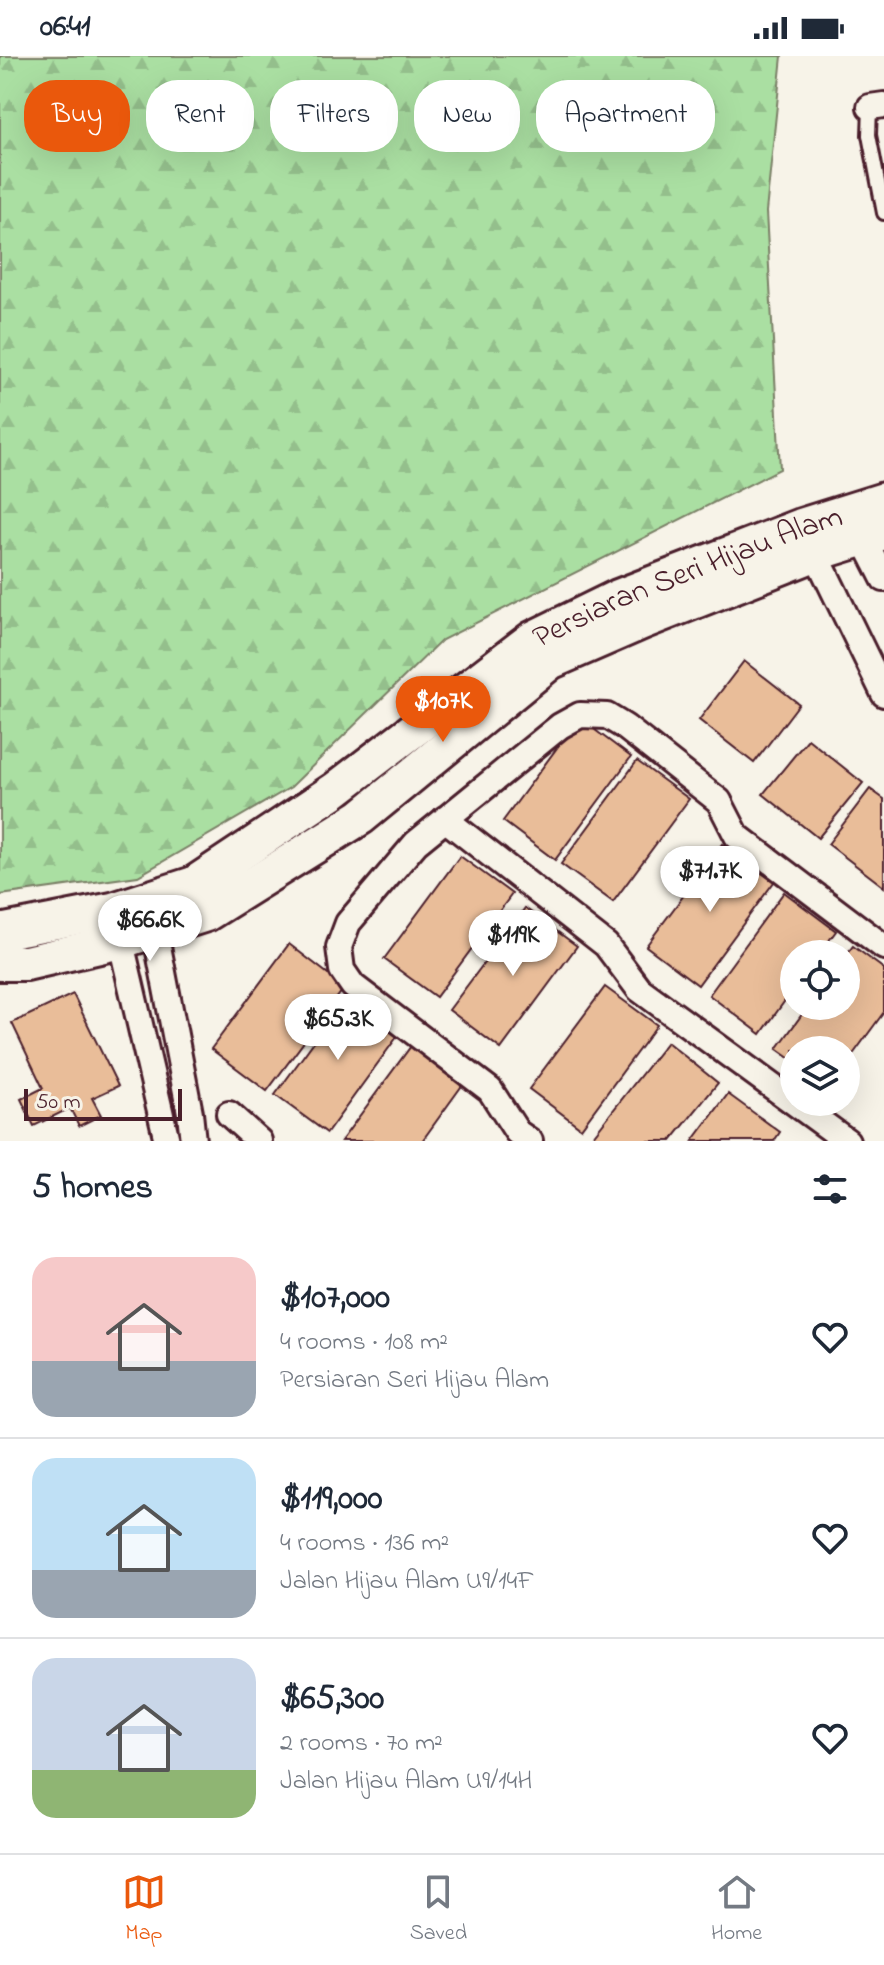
<!DOCTYPE html>
<html lang="en">
<head>
<meta charset="utf-8">
<style>
	body { margin:0; font-family:"Indie Flower",sans-serif; background:#f2f2f3; color:#1f2937; height:100vh; display:flex; flex-direction:column; font-size:30px; white-space:nowrap }
	* { box-sizing:border-box; margin:0 }
	p { font-size:26px; color:#747a83 }
	.icon { flex:none; width:44px; height:44px; fill:none; stroke:currentColor; stroke-width:2; stroke-linecap:round; stroke-linejoin:round }
	.map { position:relative; height:1085px; overflow:hidden }
	.panel { display:flex; flex-direction:column; background:#fff; flex:1 }
	.panel>* { flex:none }
	.guide { position:absolute; left:24px; top:24px; width:836px; height:72px; display:flex; gap:16px }
	.tools { position:absolute; left:780px; top:884px; display:grid; gap:16px }
	.tools a { display:grid; place-items:center; width:80px; height:80px; border-radius:50%; background:#fff; box-shadow:0 8px 32px #0002; font-size:40px }
	.scale { position:absolute; left:24px; bottom:20px; width:158px; box-sizing:border-box; padding-left:8px; border:4px solid #4a1f2b; border-top:0; font-size:22px; line-height:28px; white-space:nowrap; color:#4a1f2b; -webkit-text-stroke:6px #f7f3e8; paint-order:stroke }
	.price { position:absolute; translate:-50% -68px; padding:0 18px; border-radius:28px; background:#fff; color:#222; font-size:26px; line-height:52px; filter:drop-shadow(0 2px 4px #0008) }
	.price::after { content:''; position:absolute; left:50%; top:48px; width:24px; height:18px; margin-left:-12px; background:inherit; clip-path:polygon(0 0,100% 0,50% 100%) }
	.price.current { background:#ea580c; color:#fff }
	ul { padding:0; list-style:none }
	li { display:flex; align-items:center; gap:24px; height:200px; padding:0 32px }
	li+li { border-top:2px solid #e0e1e3 }
	li span { display:grid; place-items:center; flex:none; width:224px; height:160px; border-radius:24px; color:#555 }
	li>.icon { margin-inline-start:auto }
	span .icon { width:96px; height:96px; fill:#fffc; stroke-width:1 }
	li b { font-size:34px }
	h2 { display:flex; justify-content:space-between; align-items:center; height:96px; padding:0 32px; font-size:34px }
	.pill { padding:0 28px; border-radius:32px; background:#fff; box-shadow:0 8px 32px #0002; font-size:28px; line-height:72px }
	.pill.current { background:#ea580c; color:#fff }
	.status { display:flex; justify-content:space-between; align-items:center; height:56px; padding:0 40px; background:#fff; direction:ltr }
	.status svg { height:22px; fill:currentColor }
	.tabs { display:flex; justify-content:space-around; align-items:center; height:112px; border-top:2px solid #e0e1e3; background:#fff; font-size:22px; color:#747a83 }
	.tabs a { display:grid; justify-items:center; gap:4px }
	.tabs .current { color:#ea580c }
	.map>svg:first-child { display:block }
	.forest { fill:url(#forest-firs); stroke:#7a7f66; stroke-width:2 }
	.building { fill:#e9bd99; stroke:#4a1f2b; stroke-width:2 }
	.lines { fill:none; stroke-linecap:round; stroke-linejoin:round }
	.lane-casing { stroke:#4a1f2b; stroke-width:18 }
	.street-casing { stroke:#4a1f2b; stroke-width:30 }
	.secondary-casing { stroke:#4a1f2b; stroke-width:40 }
	.lane { stroke:#f7f3e8; stroke-width:12 }
	.street { stroke:#f7f3e8; stroke-width:24 }
	.secondary { stroke:#f7f3e8; stroke-width:34 }
	.labels { text-anchor:middle; stroke-width:7; stroke-linejoin:round; paint-order:stroke }
	.street-label { font-size:32px; fill:#4a1f2b; stroke:#f7f3e8 }
</style>
</head>
<body>
<div class="status"><b>06:41</b><svg viewBox="0 0 49 12"><path d="M0 12V9h3v3zM5 12V6h3v6zM10 12V3h3v9zM15 12V0h3v12zM26 1h20v11H26zM47 4h2v5h-2z"/></svg></div>
<div class="map">
<svg width="884" height="1085" viewBox="0 0 884 1085">
	<defs>
		<pattern id="forest-firs" width="22" height="20" patternUnits="userSpaceOnUse" patternTransform="scale(2)"><rect width="22" height="20" fill="#aadfa2"/><path d="M5 1l3.5 6h-7zM16 11l3.5 6h-7z" fill="#94bf8c"/></pattern>
	</defs>
	<rect width="100%" height="100%" fill="#f7f3e8"/>
	<filter id="ink" filterUnits="userSpaceOnUse"><feTurbulence type="fractalNoise" baseFrequency=".0125" numOctaves="2"/><feDisplacementMap in="SourceGraphic" scale="16" xChannelSelector="R" yChannelSelector="G"/><feConvolveMatrix kernelMatrix="1 2 1 2 8 2 1 2 1" color-interpolation-filters="sRGB"/></filter>
	<g filter="url(#ink)">
		<path class="forest" d="M0 0H782L766 156 780 413 442 584 291 731 138 820 0 839Z"/>
		<g class="building">
			<path d="M744 605 799 648 754 707 699 664Z"/>
			<path d="M579 662 631 701 555 804 503 765Z"/>
			<path d="M808 683 863 727 818 782 763 738Z"/>
			<path d="M637 705 689 743 613 846 561 808Z"/>
			<path d="M870 733 884 743V831L828 788Z"/>
			<path d="M722 788 774 826 698 929 646 890Z"/>
			<path d="M460 800 512 838 436 941 384 903Z"/>
			<path d="M784 836 836 875 819 898H794V932L761 978 709 939Z"/>
			<path d="M525 852 577 890 501 993 449 954Z"/>
			<path d="M289 888 345 931 267 1035 211 993Z"/>
			<path d="M853 890 884 913V956L846 1008V994H794V1005L777 993 808 950H846V899Z"/>
			<path d="M605 931 657 969 581 1072 529 1033Z"/>
			<path d="M350 936 402 974 327 1077 275 1039Z"/>
			<path d="M73 938 118 1030 92 1042 101 1059 79 1070 70 1052 34 1070 21 1043 43 1032 12 967Z"/>
			<path d="M414 986 466 1024 422 1085H341Z"/>
			<path d="M667 986 718 1027 671 1085H589Z"/>
			<path d="M728 1038 780 1076 774 1085H693Z"/>
		</g>
		<g class="lines">
			<g class="lane-casing">
				<path id="lane" d="M870 51 869 79 884 157"/>
			</g>
			<g class="street-casing">
				<g id="street">
					<path d="M870 51 884 49"/>
					<path d="M857 470 884 523"/>
					<path d="M810 486 884 638"/>
					<path d="M445 763 606 889 639 933 847 1085"/>
					<path d="M152 859 190 1057 193 1085"/>
					<path d="M117 869 167 1085"/>
					<path d="M229 1058 259 1085"/>
					<path d="M530 1085 517 1076 490 1034 353 930 342 914 339 891 348 867 416 787 560 670 580 659 607 660 625 671 719 745 737 780 884 891"/>
				</g>
			</g>
			<g class="secondary-casing">
				<g id="secondary">
					<path id="s1" d="M0 876 113 854 194 828 335 734 532 583 618 541 801 470 884 444"/>
					<path d="M0 907H26L121 885 206 858 361 761 550 606 642 566 817 497 884 476"/>
				</g>
			</g>
			<use href="#lane" class="lane"/>
			<use href="#street" class="street"/>
			<use href="#secondary" class="secondary"/>
		</g>
	</g>
	<g class="labels">
		<g class="street-label">
			<text dy="11" stroke="none"><textPath href="#s1" startOffset="786">Persiaran Seri Hijau Alam</textPath></text>
		</g>
	</g>
</svg>
<div class="tools">
<a><svg class="icon" aria-label="locate" viewBox="0 0 24 24"><circle cx="12" cy="12" r="6"/><path d="M12 2v4M12 18v4M2 12h4M18 12h4"/></svg></a>
<a><svg class="icon" aria-label="layers" viewBox="0 0 24 24"><path d="M12 4l9 5-9 5-9-5zM3 14l9 5 9-5"/></svg></a>
</div>
<div class="scale">50 m</div>
<b class="price current" style="left:443px;top:688px">$107K</b>
<b class="price" style="left:710px;top:858px">$71.7K</b>
<b class="price" style="left:150px;top:907px">$66.6K</b>
<b class="price" style="left:513px;top:922px">$119K</b>
<b class="price" style="left:338px;top:1006px">$65.3K</b>
<div class="guide">
<a class="pill current">Buy</a>
<a class="pill">Rent</a>
<a class="pill">Filters</a>
<a class="pill">New</a>
<a class="pill">Apartment</a>
</div>
</div>
<section class="panel">
<h2>5 homes<svg class="icon" aria-label="filters" viewBox="0 0 24 24"><path d="M4 7h16M4 17h16"/><circle cx="9" cy="7" r="2"/><circle cx="15" cy="17" r="2"/></svg></h2>
<ul>
<li><span style="background:linear-gradient(#f6c9c9 65%,#9aa5b1 0)"><svg class="icon" aria-label="home" viewBox="0 0 24 24"><path d="M3 11l9-7 9 7M6 9v11h12V9"/></svg></span><div><b>$107,000</b><p>4 rooms · 108 m²</p><p>Persiaran Seri Hijau Alam</p></div><svg class="icon" aria-label="heart" viewBox="0 0 24 24"><path d="M12 20l-8-8c-3-5 5-10 8-4 3-6 11-1 8 4z"/></svg></li>
<li><span style="background:linear-gradient(#bfe0f5 70%,#9aa5b1 0)"><svg class="icon" aria-label="home" viewBox="0 0 24 24"><path d="M3 11l9-7 9 7M6 9v11h12V9"/></svg></span><div><b>$119,000</b><p>4 rooms · 136 m²</p><p>Jalan Hijau Alam U9/14F</p></div><svg class="icon" aria-label="heart" viewBox="0 0 24 24"><path d="M12 20l-8-8c-3-5 5-10 8-4 3-6 11-1 8 4z"/></svg></li>
<li><span style="background:linear-gradient(#c9d6e8 70%,#8fb573 0)"><svg class="icon" aria-label="home" viewBox="0 0 24 24"><path d="M3 11l9-7 9 7M6 9v11h12V9"/></svg></span><div><b>$65,300</b><p>2 rooms · 70 m²</p><p>Jalan Hijau Alam U9/14H</p></div><svg class="icon" aria-label="heart" viewBox="0 0 24 24"><path d="M12 20l-8-8c-3-5 5-10 8-4 3-6 11-1 8 4z"/></svg></li>
</ul>
</section>
<nav class="tabs">
<a class="current"><svg class="icon" aria-label="map" viewBox="0 0 24 24"><path d="M3 6l6-2 6 2 6-2v14l-6 2-6-2-6 2zM9 4v14M15 6v14"/></svg>Map</a>
<a><svg class="icon" aria-label="saved" viewBox="0 0 24 24"><path d="M7 4h10v16l-5-4-5 4z"/></svg>Saved</a>
<a><svg class="icon" aria-label="home" viewBox="0 0 24 24"><path d="M3 11l9-7 9 7M6 9v11h12V9"/></svg>Home</a>
</nav>
</body>
</html>
